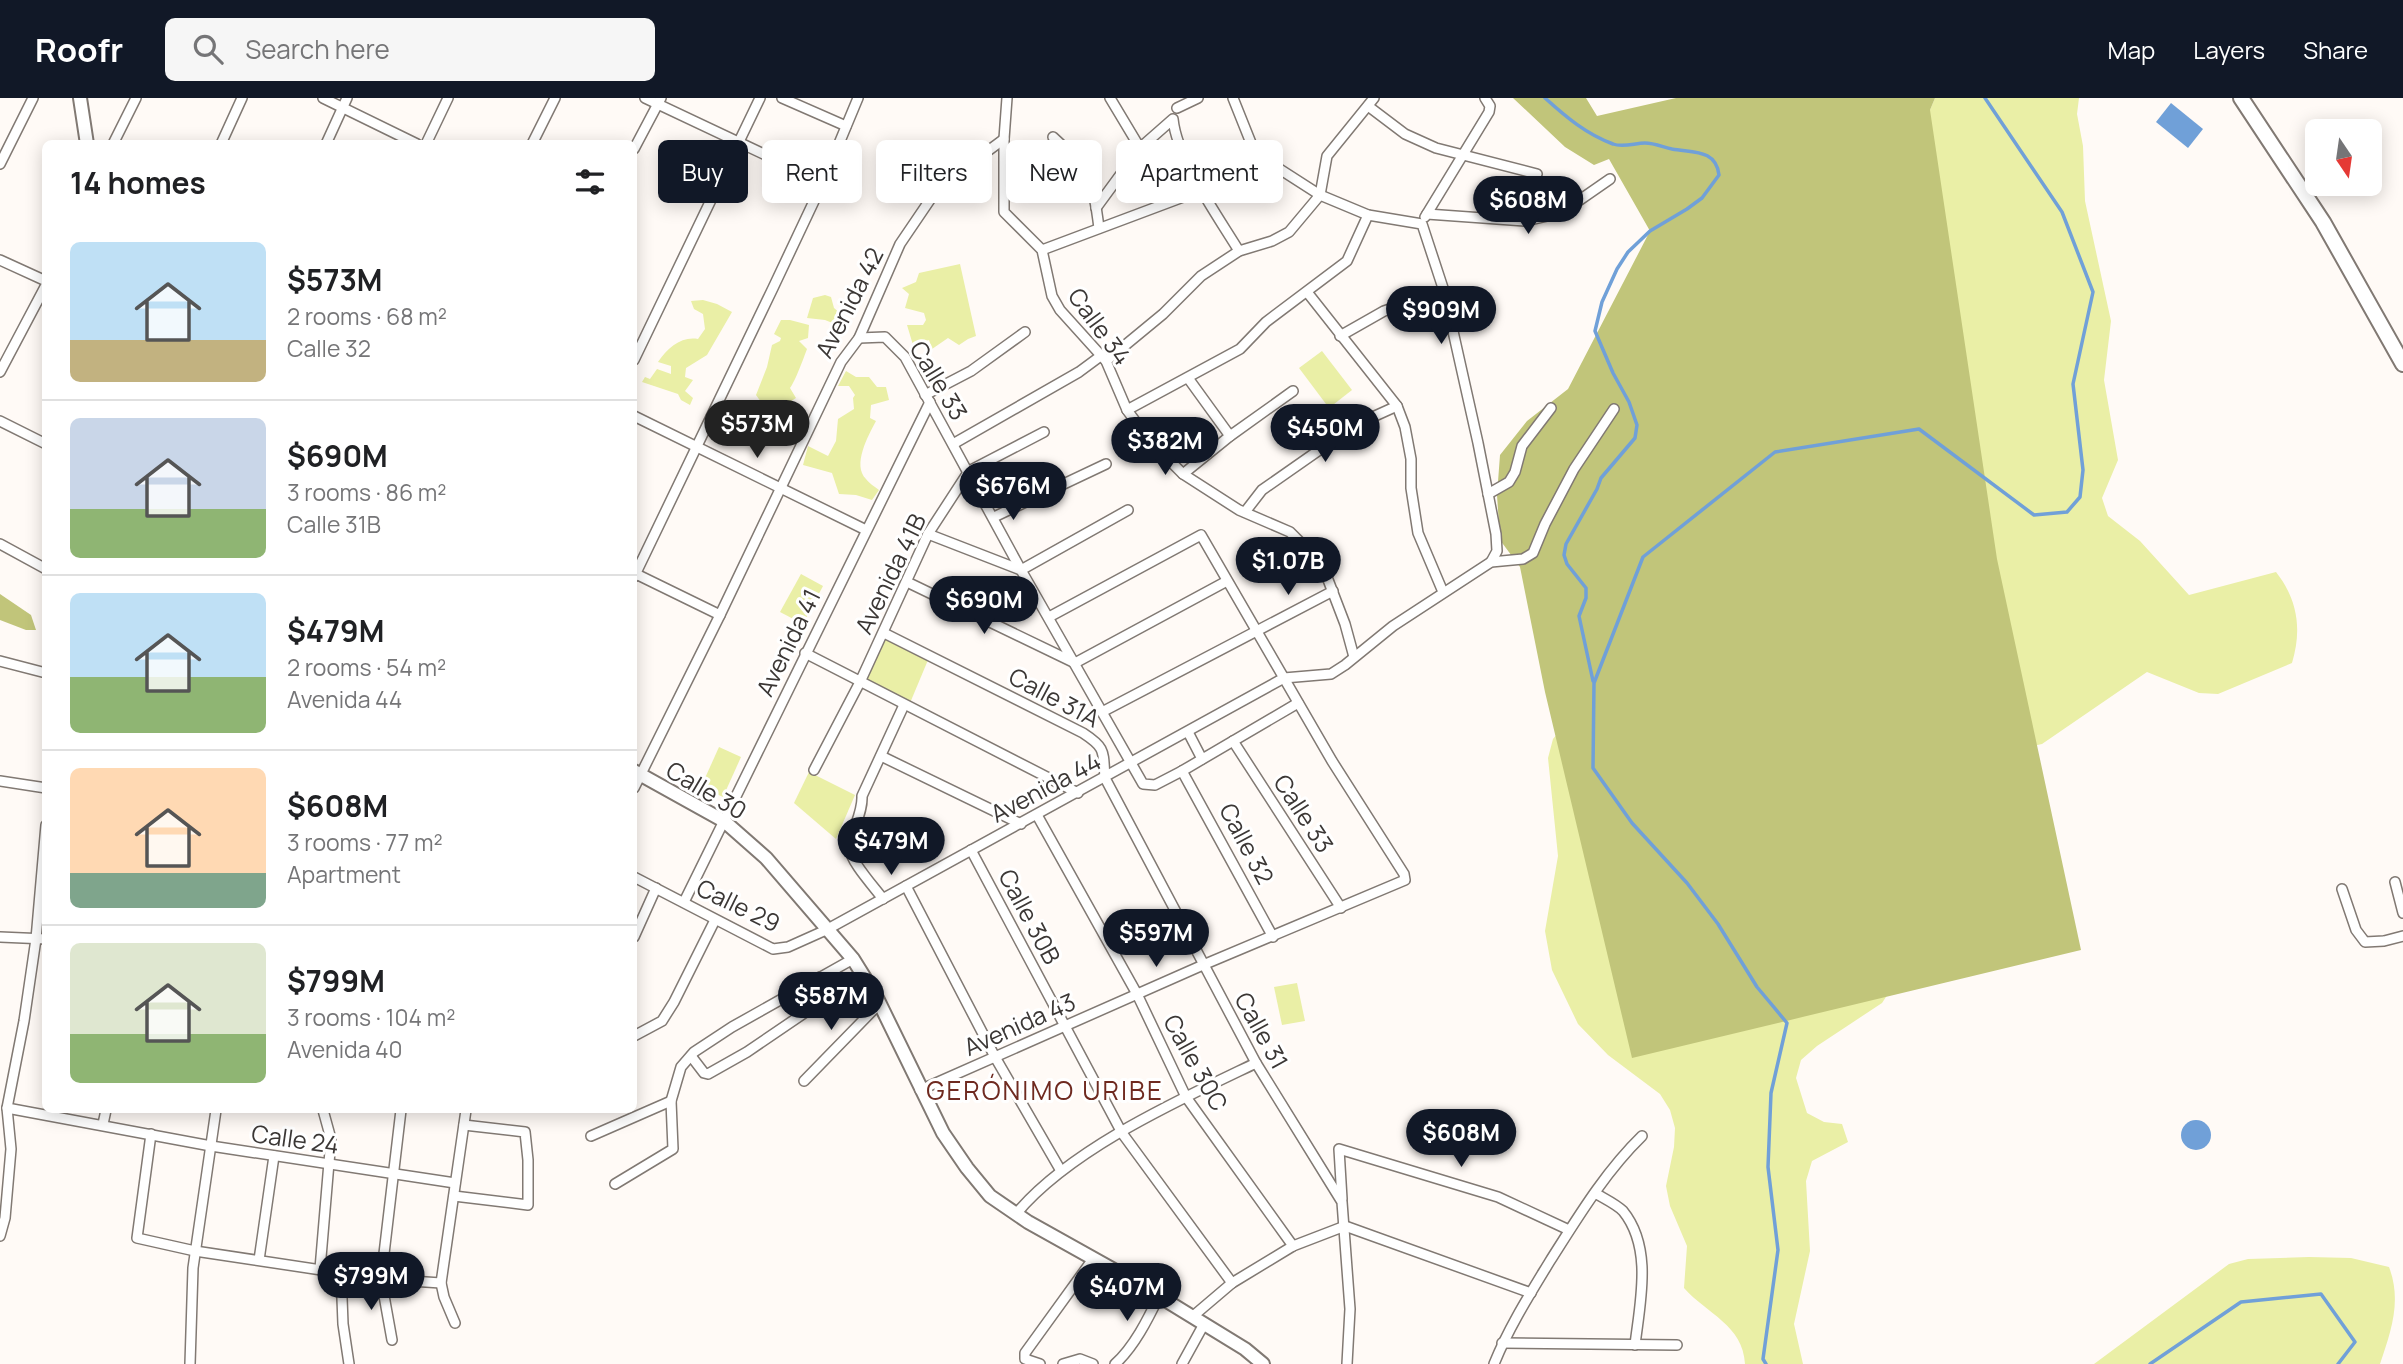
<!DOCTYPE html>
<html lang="en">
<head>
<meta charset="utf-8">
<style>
	body { margin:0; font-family:Manrope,sans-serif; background:#f6f6f6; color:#202124; height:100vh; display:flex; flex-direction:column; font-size:26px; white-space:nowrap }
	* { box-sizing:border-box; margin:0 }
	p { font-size:23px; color:#757577 }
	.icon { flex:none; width:38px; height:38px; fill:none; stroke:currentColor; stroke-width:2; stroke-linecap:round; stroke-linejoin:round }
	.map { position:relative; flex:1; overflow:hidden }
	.panel { position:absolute; left:42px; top:42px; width:595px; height:973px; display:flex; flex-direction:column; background:#fff; border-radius:10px; box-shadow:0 4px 18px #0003 }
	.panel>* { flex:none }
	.guide { position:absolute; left:658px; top:42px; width:665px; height:63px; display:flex; gap:14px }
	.needle { width:46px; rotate:167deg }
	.fabs { position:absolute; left:2305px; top:21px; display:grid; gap:14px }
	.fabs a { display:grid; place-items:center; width:77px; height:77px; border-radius:10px; background:#fff; box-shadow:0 4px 18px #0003; font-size:35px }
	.price { position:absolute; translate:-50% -60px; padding:0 16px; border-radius:24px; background:#111827; color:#fff; font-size:23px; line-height:46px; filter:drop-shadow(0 2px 4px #0008) }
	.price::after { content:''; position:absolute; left:50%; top:42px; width:21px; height:16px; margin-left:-10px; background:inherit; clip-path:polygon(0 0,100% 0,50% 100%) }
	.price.active { background:#222; color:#fff }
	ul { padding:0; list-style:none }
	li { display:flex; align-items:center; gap:21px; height:175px; padding:0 28px }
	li+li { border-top:2px solid #e0e0e0 }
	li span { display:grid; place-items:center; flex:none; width:196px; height:140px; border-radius:10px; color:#555 }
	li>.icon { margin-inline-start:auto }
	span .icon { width:84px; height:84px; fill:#fffc; stroke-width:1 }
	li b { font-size:30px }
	h2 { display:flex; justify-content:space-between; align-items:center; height:84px; padding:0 28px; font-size:30px }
	.chip { padding:0 24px; border-radius:10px; background:#fff; box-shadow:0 4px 18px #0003; font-size:24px; line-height:63px }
	.chip.active { background:#111827; color:#fff }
	header { display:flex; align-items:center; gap:42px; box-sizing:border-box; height:98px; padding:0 35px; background:#111827; color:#fff }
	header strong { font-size:33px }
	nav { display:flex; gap:38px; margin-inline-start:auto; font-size:24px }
	.search { width:490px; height:63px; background:#f6f6f6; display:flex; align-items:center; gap:18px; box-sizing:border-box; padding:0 24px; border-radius:10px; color:#757577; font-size:26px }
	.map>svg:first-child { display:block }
	.green { fill:#eaefa6 }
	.forest { fill:#c1c57a }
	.water { fill:#70a0d8 }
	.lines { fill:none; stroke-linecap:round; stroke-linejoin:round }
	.stream { stroke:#70a0d8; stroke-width:3.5 }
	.minor-casing { stroke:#817973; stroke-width:12 }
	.secondary-casing { stroke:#817973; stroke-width:16 }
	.trunk-casing { stroke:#817973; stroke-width:18 }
	.minor { stroke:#fff; stroke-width:9 }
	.secondary { stroke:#fff; stroke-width:12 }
	.trunk { stroke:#fff; stroke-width:14 }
	.labels { text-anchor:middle; stroke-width:6; stroke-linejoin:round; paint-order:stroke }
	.street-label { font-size:24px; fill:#3b3735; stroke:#fff }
	.neighbourhood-label { font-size:26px; letter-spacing:2px; fill:#6f2a20; stroke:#fff }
</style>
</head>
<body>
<header>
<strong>Roofr</strong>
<div class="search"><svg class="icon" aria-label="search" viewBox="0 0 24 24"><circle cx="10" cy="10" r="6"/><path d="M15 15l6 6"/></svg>Search here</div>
<nav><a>Map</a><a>Layers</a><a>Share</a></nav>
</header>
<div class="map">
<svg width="2403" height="1266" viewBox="0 0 2403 1266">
	<rect width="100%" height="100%" fill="#fffaf6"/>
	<g class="green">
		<path d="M1935 0H2079L2077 16 2083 48 2085 103 2111 223 2104 282 2118 362 2102 400 2108 418 2140 443 2189 497 2276 474C2298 502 2302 532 2292 565L2218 596 2199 595 2147 574 2042 646 2000 655 1905 870 1882 905 1817 948 1801 962 1796 980 1807 1015 1824 1024 1842 1026 1848 1044 1812 1063 1806 1083 1810 1153 1794 1226 1803 1266H1745C1743 1227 1707 1216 1684 1190L1687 1148 1670 1108 1666 1088 1674 1049 1675 1030 1670 1012 1660 996 1608 957 1578 926 1552 872 1545 833 1558 758 1548 660 1553 641 1566 625 1930 12Z"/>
		<path d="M960 166 976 238 968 241 959 247 948 240 932 251 929 242 913 247 907 227H923L926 222 924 215 905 210 909 196 902 190 916 184 919 175Z"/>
		<path d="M825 197 831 199 834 210 849 223 845 230 825 222 807 220 813 200Z"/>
		<path d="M703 202 717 206 732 214 707 257 686 270 685 279 693 282 685 293 693 300 690 307 681 302 678 296 642 284 645 279 650 281 657 271 671 276V268L658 264C668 249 682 238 698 241L705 231 703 216 694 211 691 203Z"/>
		<path d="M781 222H790L809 227 808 240 799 243 807 251C804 259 795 284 790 290L796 300 785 307 776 318 764 319 761 304 756 297 767 269 772 247 780 243 781 240 774 236Z"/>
		<path d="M1322 253 1352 292 1329 310 1299 270Z"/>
		<path d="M846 273 856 279H869L877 289H886L889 302 871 307 870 320 876 323C868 338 852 367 866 381 869 385 875 389 879 392L872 402 856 397 839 396 832 375 803 367 808 348 828 358 836 343 838 321 854 311 853 300 855 297 849 288H838Z"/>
		<path d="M801 476 823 488 803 526 780 514Z"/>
		<path d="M886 539 928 562 910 605 863 583Z"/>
		<path d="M719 649 741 659 723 699 701 689Z"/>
		<path d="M809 674 855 697 836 741 794 705Z"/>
		<path d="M1297 885 1305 923 1282 927 1274 889Z"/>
		<path d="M2309 1159 2351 1160 2389 1169C2402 1203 2391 1233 2380 1266H2094L2229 1166 2248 1161Z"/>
	</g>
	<g class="forest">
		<path d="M1513 0H1586L1597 18 1676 0H1935L1930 12 1997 461 2081 852 1632 960 1545 594 1520 469 1500 442 1497 397 1500 357 1527 323 1568 291 1650 133 1609 61 1594 67 1565 49Z"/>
		<path d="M0 496 31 517 36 532H26L0 522Z"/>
	</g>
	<g class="water">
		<path d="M2171 5 2203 31 2188 50 2156 24Z"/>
		<circle cx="2196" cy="1037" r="15"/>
	</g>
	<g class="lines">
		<g class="stream">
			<path d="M1545 0C1566 19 1586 36 1613 46 1623 50 1635 45 1645 45 1654 45 1663 49 1672 51 1693 55 1716 51 1719 77L1702 100 1687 111 1650 133 1628 154 1617 171 1602 204 1595 233 1613 275 1629 304 1637 327 1635 340 1601 380 1597 391 1566 446 1564 457 1567 466 1586 490V500L1579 518 1593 583"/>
			<path d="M1766 1266 1763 1261 1778 1152 1768 1069 1771 995 1787 925 1757 889 1718 826 1687 785 1632 725 1593 670 1594 585 1643 459 1775 354 1919 331 2034 417 2067 414 2080 399 2083 372 2073 286 2093 194 2062 114 1985 0"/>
			<path d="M2150 1266 2241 1204 2321 1196 2355 1244 2338 1266"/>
		</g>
		<g class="minor-casing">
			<g id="minor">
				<path d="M323 0 417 46"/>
				<path d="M645 0 823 84"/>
				<path d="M782 0 846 28"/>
				<path d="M1007 0 1004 41V114L1042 152 1052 198 1060 212 1106 263 1127 312 1150 343 1183 376 1239 412 1290 434 1322 466 1345 526 1354 559"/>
				<path d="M1110 0 1140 50 1173 21C1177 61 1217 117 1239 153"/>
				<path d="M1233 0 1251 45 1267 63 1320 97 1368 117 1422 126 1444 193 1478 345 1496 436 1497 453 1491 464"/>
				<path d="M1368 8 1405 36 1436 50 1537 76"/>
				<path d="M1177 10 1198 0"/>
				<path d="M1053 39C1089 72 1093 82 1099 130"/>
				<path d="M113 46 136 0"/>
				<path d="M221 46 242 0"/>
				<path d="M326 46 347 0"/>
				<path d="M426 46 448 0"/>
				<path d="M532 46 555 0"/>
				<path d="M634 51 661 0"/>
				<path d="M0 66 33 0"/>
				<path d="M1096 110 1140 50"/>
				<path d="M1427 116 1525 123 1561 115 1610 81"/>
				<path d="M1425 119 1489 14 1490 8 1485 0"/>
				<path d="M1042 152 1202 92 1267 63"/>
				<path d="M0 162 46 183"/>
				<path d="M1307 194 1397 308 1405 329 1411 361V390L1418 435 1443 494"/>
				<path d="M1340 238 1384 213 1444 193"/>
				<path d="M859 240 885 239 905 259 1021 472 1143 686 1155 687 1182 673 1298 605"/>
				<path d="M634 262 760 0"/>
				<path d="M1106 263 1163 216 1201 178 1239 153 1272 143 1289 134 1320 97 1327 58 1374 0"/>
				<path d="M0 274 46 187"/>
				<path d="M1188 280 1230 338"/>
				<path d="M925 297 971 273 1025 234"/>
				<path d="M1127 312 1240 251 1266 224 1347 163 1368 117"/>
				<path d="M634 318 866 432"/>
				<path d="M0 323 46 346"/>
				<path d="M953 346 1079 274 1102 257"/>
				<path d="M1183 376 1230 338 1293 293"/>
				<path d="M1488 396 1509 384 1515 374 1522 348 1551 310"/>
				<path d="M1245 414 1262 392 1355 327 1397 308"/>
				<path d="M994 419 1106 366"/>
				<path d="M928 436 1021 472 1128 412"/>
				<path d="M0 446 46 471"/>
				<path d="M634 475 720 517"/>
				<path d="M634 479 773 190 823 84 858 0"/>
				<path d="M907 484 1075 565 1227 483"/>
				<path d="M884 535 1083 635C1106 650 1103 653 1105 680L1256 965 1342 1104 1350 1211 1347 1266"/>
				<path d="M805 555 1078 695"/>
				<path d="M0 563 46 575"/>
				<path d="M1102 614 1333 493"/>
				<path d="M1188 634 1202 661"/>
				<path d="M1233 643 1341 810"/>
				<path d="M881 658 1021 726"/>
				<path d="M814 672 860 584 928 436 969 373 1044 334"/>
				<path d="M1182 673 1273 839"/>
				<path d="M0 683 46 690"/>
				<path d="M634 690 720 517 841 264 859 240 900 146 938 90 1004 41"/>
				<path d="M1037 717 1137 896 1186 999 1293 1148"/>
				<path d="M971 752 1122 1035 1232 1185"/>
				<path d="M634 779 773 851 788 849 826 832 1284 580 1331 576 1345 567 1393 528 1491 464 1523 461 1533 455 1545 426 1574 371 1614 311"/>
				<path d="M2395 784 2403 815"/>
				<path d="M906 788 995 959 1061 1073"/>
				<path d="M2342 791 2356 832 2365 844 2384 843 2403 838"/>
				<path d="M883 801C875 790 850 763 850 751 850 733 863 717 862 698L904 607"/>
				<path d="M684 804 930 304"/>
				<path d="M0 839 46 841"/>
				<path d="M634 839 656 790"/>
				<path d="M634 938 662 923 674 904 715 822"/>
				<path d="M691 958 704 975 708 976 747 954 819 905 822 898 820 879"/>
				<path d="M804 983 879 906"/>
				<path d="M920 992 1203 867 1405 782 1404 776 1332 663 1201 437 1049 519"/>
				<path d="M7 1010 211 1048 455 1085"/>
				<path d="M103 1026 106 1012"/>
				<path d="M151 1036 137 1140 195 1153 381 1181 441 1185"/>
				<path d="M591 1038 671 1003"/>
				<path d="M615 1086 673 1051 671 1003 681 969 694 954 732 929 853 861"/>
				<path d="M1595 1095C1603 1100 1616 1106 1623 1113 1653 1150 1640 1204 1635 1247"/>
				<path d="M454 1098 528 1107V1062L525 1034 464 1027"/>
				<path d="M1342 1101 1339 1051 1498 1099 1569 1132"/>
				<path d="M1016 1116C1070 1051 1179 1002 1256 965"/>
				<path d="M0 1138 5 1120 11 1051 7 1010 24 923 36 841 46 727"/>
				<path d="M259 1162 274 1058"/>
				<path d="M320 1171 331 1041 323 1012"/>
				<path d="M341 1174 343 1226 349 1266"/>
				<path d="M1192 1219 1232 1185 1293 1148 1345 1128 1531 1195"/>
				<path d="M455 1225 444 1199 441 1185 466 1012"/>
				<path d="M392 1242 381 1181 401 1012"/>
				<path d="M1502 1245 1677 1247"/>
				<path d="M190 1266 193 1170 216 1012"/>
				<path d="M1040 1266 1025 1261V1255L1093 1161"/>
				<path d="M1063 1266 1080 1261 1093 1266"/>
				<path d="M1115 1266C1134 1249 1148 1221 1159 1198"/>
				<path d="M1182 1266 1204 1226"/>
				<path d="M1494 1266C1509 1229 1530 1196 1550 1163 1578 1119 1605 1074 1642 1038"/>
			</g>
		</g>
		<g class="secondary-casing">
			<g id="secondary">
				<path d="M80 0 87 46"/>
				<path d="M634 673 724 723 766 760 853 861 876 898 943 1035 967 1070 990 1098 1028 1124 1139 1186 1245 1251 1263 1266"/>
			</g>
		</g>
		<g class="trunk-casing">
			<path id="trunk" d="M2241 0 2323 124 2403 266"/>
		</g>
		<use href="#minor" class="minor"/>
		<use href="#secondary" class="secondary"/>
		<use href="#trunk" class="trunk"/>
	</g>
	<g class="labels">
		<g class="street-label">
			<text transform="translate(850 205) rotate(-63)" y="8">Avenida 42</text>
			<text transform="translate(1099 229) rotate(54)" y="8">Calle 34</text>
			<text transform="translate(938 283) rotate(59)" y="8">Calle 33</text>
			<text transform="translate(891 476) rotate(-64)" y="8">Avenida 41B</text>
			<text transform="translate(789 545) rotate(-64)" y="8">Avenida 41</text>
			<text transform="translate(1054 600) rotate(28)" y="8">Calle 31A</text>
			<text transform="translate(1046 690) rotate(-28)" y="8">Avenida 44</text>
			<text transform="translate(706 693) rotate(31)" y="8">Calle 30</text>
			<text transform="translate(1303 716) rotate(57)" y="8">Calle 33</text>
			<text transform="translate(1246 746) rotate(62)" y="8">Calle 32</text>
			<text transform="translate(738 808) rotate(26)" y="8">Calle 29</text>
			<text transform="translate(1029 819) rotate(62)" y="8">Calle 30B</text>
			<text transform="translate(1020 927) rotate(-24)" y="8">Avenida 43</text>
			<text transform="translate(1261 933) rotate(61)" y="8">Calle 31</text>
			<text transform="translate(1195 965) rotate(61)" y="8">Calle 30C</text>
			<text transform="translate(295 1042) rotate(8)" y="8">Calle 24</text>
		</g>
		<g class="neighbourhood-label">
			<text x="1045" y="1002">GERÓNIMO URIBE</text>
		</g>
	</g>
</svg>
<div class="fabs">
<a><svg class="needle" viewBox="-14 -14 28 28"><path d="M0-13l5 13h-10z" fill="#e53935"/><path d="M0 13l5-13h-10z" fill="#757577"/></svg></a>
</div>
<b class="price" style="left:1528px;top:138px">$608M</b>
<b class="price" style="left:1441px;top:248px">$909M</b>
<b class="price active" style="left:757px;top:362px">$573M</b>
<b class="price" style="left:1325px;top:366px">$450M</b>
<b class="price" style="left:1165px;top:379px">$382M</b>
<b class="price" style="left:1013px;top:424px">$676M</b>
<b class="price" style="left:1288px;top:499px">$1.07B</b>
<b class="price" style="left:984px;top:538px">$690M</b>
<b class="price" style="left:891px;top:779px">$479M</b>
<b class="price" style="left:1156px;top:871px">$597M</b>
<b class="price" style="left:831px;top:934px">$587M</b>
<b class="price" style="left:1461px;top:1071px">$608M</b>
<b class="price" style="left:371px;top:1214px">$799M</b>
<b class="price" style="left:1127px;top:1225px">$407M</b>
<div class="guide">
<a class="chip active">Buy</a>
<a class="chip">Rent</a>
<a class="chip">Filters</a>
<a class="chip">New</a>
<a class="chip">Apartment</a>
</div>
<section class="panel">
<h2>14 homes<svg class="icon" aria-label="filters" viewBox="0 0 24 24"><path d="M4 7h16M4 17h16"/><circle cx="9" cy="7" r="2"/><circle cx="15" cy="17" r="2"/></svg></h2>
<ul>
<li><span style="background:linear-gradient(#bfe0f5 70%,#c2b280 0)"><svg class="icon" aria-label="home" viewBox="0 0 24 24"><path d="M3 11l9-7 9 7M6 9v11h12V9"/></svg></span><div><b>$573M</b><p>2 rooms · 68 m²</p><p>Calle 32</p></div></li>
<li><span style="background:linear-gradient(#c9d6e8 65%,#8fb573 0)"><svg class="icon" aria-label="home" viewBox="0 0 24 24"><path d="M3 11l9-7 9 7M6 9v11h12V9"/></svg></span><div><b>$690M</b><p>3 rooms · 86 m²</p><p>Calle 31B</p></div></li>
<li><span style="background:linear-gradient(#bfe0f5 60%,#8fb573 0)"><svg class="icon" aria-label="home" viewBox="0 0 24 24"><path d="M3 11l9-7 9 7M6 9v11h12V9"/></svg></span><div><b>$479M</b><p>2 rooms · 54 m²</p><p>Avenida 44</p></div></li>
<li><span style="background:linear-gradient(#ffd9b3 75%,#7fa58c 0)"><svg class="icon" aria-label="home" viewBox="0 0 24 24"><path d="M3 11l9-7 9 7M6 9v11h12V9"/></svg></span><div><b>$608M</b><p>3 rooms · 77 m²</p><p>Apartment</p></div></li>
<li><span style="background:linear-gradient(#dfe7d0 65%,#8fb573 0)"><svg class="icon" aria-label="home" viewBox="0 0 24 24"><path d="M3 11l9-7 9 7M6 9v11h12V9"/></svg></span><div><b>$799M</b><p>3 rooms · 104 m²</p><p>Avenida 40</p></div></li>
</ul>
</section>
</div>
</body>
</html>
